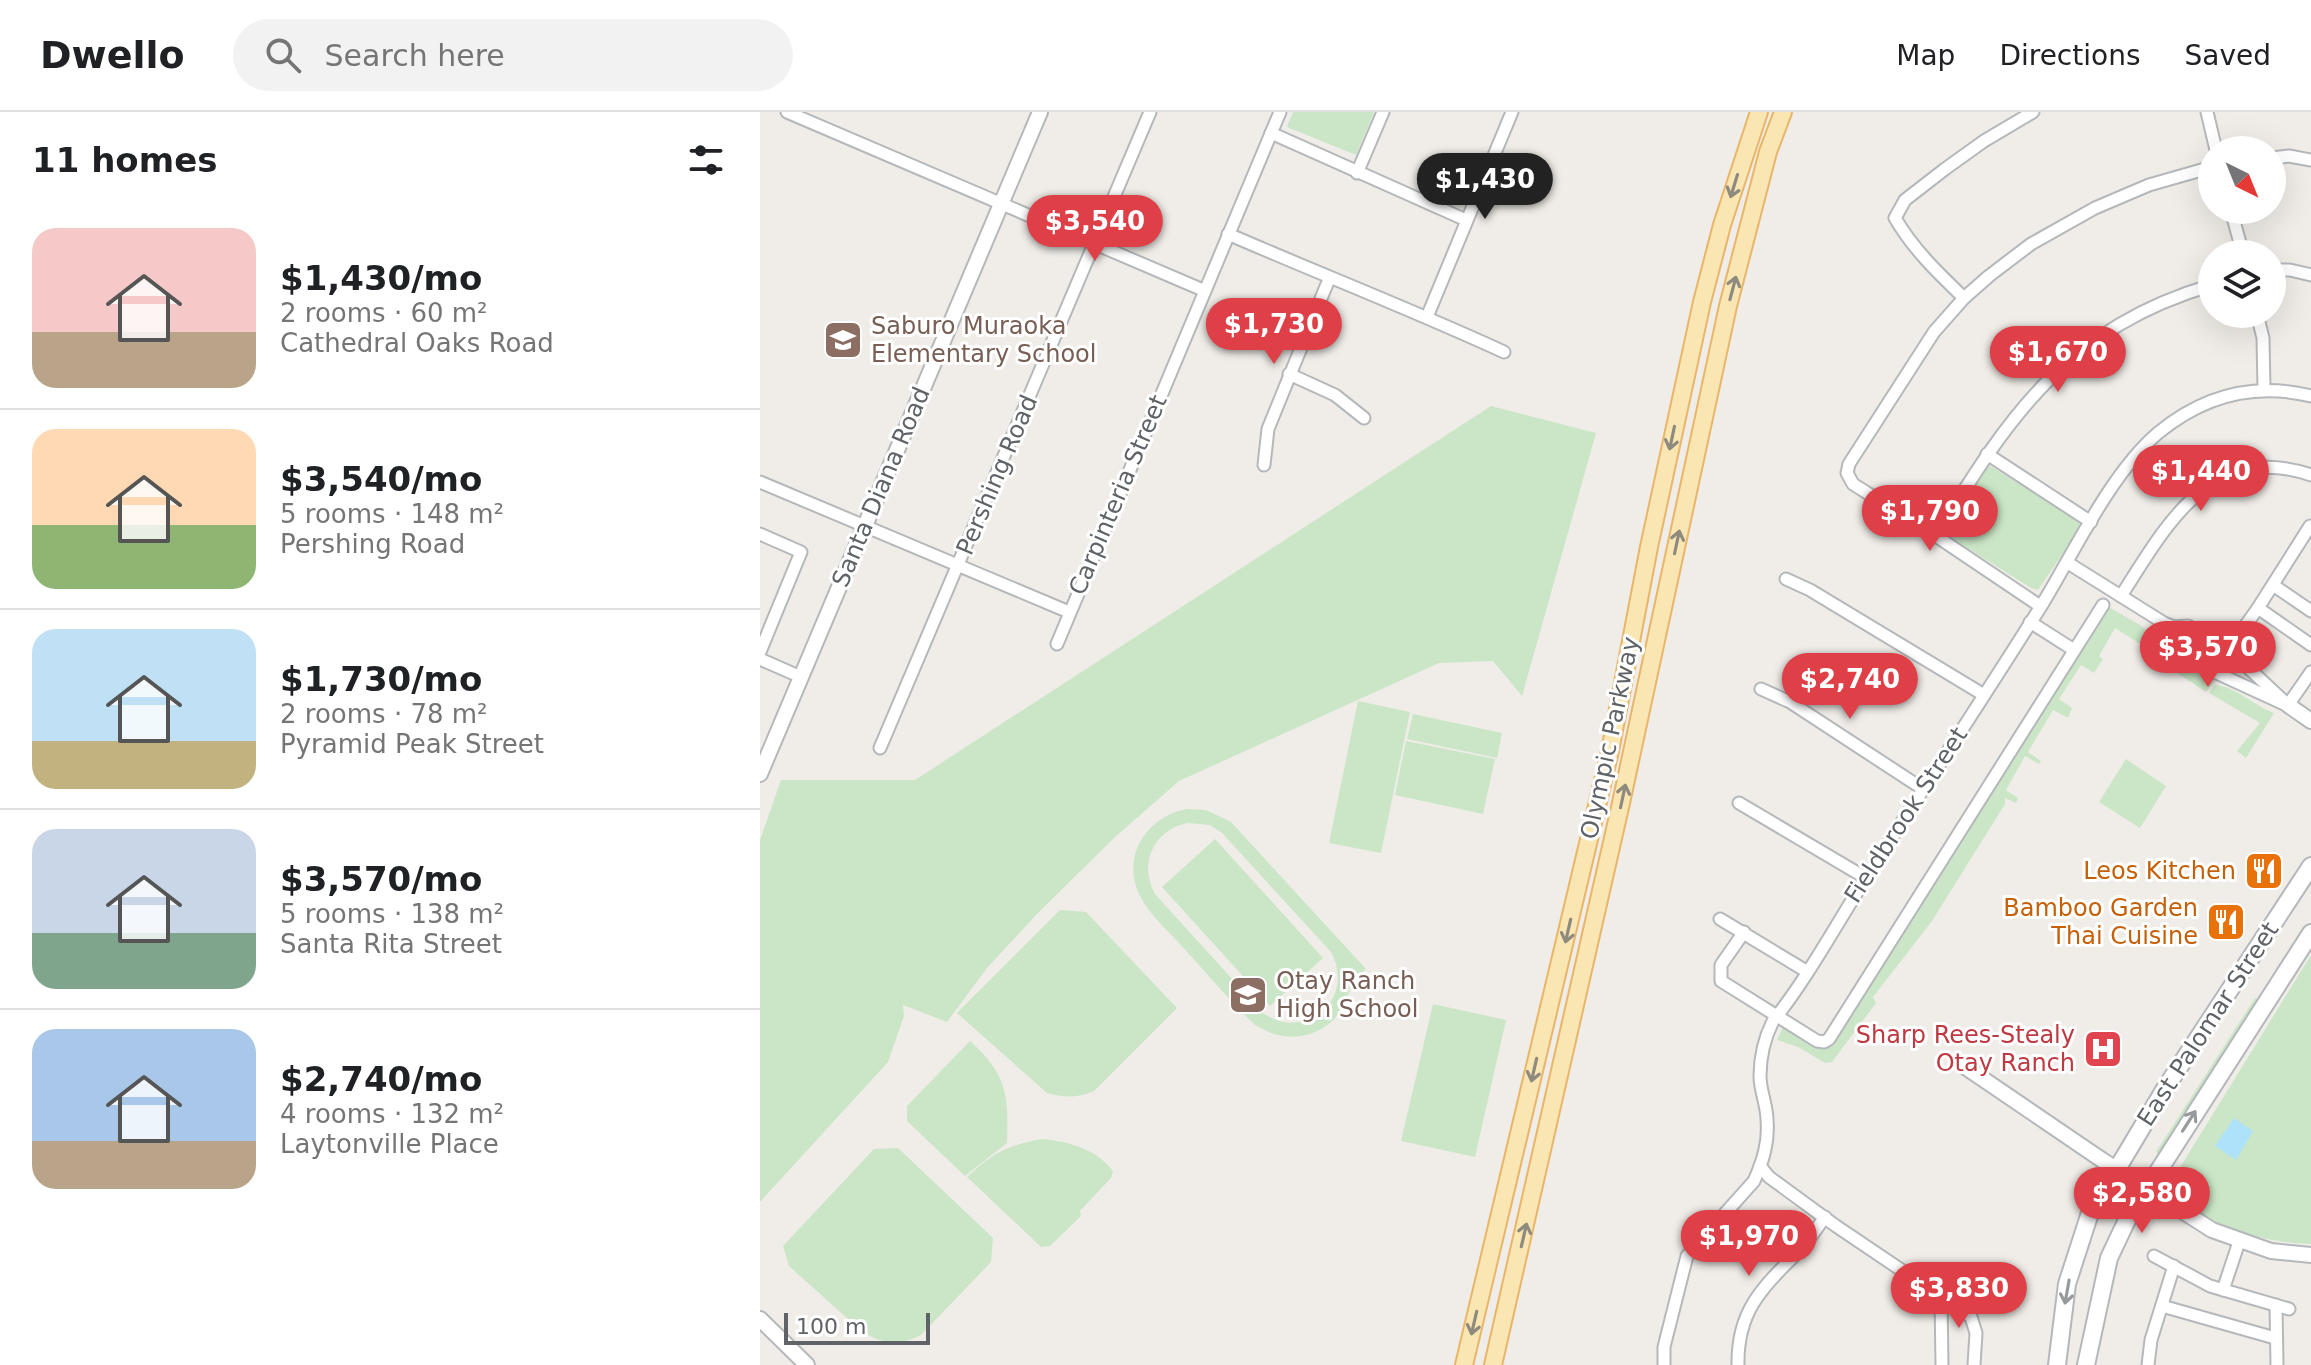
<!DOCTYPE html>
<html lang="en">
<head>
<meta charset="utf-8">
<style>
	body { margin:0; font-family:"DejaVu Sans",sans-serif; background:#f2f2f2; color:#202124; height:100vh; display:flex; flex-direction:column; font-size:30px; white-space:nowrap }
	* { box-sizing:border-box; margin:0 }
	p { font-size:26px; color:#757577 }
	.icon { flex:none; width:44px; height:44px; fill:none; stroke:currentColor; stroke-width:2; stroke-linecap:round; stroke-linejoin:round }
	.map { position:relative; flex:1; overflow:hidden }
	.side { display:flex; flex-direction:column; background:#fff; width:760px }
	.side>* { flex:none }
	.needle { width:52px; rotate:137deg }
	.controls { position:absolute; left:1438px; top:24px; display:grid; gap:16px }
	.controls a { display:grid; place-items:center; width:88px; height:88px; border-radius:50%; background:#fff; box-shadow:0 8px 32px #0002; font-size:40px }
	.scale { position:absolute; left:24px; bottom:20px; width:146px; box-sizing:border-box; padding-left:8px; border:4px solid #5f6367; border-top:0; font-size:22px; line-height:28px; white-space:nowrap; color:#5f6367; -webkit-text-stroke:6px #fff; paint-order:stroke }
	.price { position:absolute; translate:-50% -68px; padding:0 18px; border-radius:28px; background:#df3f46; color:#fff; font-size:26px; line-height:52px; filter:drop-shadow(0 2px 4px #0008) }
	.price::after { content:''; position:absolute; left:50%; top:48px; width:24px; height:18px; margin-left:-12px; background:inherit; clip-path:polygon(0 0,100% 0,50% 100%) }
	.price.current { background:#222; color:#fff }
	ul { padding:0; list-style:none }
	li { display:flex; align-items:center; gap:24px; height:200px; padding:0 32px }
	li+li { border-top:2px solid #e0e0e0 }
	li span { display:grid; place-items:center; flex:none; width:224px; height:160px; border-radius:24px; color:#555 }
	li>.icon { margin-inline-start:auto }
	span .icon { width:96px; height:96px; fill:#fffc; stroke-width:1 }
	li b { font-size:34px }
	h2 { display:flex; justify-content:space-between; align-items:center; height:96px; padding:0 32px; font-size:34px }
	header { display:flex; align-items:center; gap:48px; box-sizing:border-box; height:112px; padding:0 40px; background:#fff; border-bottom:2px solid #e0e0e0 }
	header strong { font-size:38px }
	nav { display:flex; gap:44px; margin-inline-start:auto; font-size:28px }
	.search { width:560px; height:72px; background:#f2f2f2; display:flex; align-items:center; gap:20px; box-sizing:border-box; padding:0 28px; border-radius:44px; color:#757577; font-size:30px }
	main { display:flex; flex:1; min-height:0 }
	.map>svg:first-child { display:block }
	.green { fill:#cae6c6; fill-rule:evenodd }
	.water { fill:#aee2fa }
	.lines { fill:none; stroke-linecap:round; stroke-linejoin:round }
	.minor-casing { stroke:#b5b8bb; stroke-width:15 }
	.tertiary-casing { stroke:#b5b8bb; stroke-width:18 }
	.secondary-casing { stroke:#b4b7bb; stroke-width:20 }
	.primary-casing { stroke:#e9b568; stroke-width:20 }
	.minor { stroke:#fff; stroke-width:11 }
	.tertiary { stroke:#fff; stroke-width:14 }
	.secondary { stroke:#fff; stroke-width:16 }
	.primary { stroke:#fae6b3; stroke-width:16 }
	.oneway { stroke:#8e8a7e }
	.oneway2 { stroke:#979a9c }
	.labels { text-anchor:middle; stroke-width:6; stroke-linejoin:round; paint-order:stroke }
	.education-label { font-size:24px; fill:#785e54; stroke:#fff; text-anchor:start }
	.street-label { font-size:24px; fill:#5f6367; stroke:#fff }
	.food-label { font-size:24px; fill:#c56008; stroke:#fff; text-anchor:end }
	.health-label { font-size:24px; fill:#be3a42; stroke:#fff; text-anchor:end }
</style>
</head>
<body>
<header>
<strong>Dwello</strong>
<div class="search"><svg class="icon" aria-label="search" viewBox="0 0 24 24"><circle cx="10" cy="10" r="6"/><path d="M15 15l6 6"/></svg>Search here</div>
<nav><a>Map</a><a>Directions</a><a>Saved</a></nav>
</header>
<main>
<section class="side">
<h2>11 homes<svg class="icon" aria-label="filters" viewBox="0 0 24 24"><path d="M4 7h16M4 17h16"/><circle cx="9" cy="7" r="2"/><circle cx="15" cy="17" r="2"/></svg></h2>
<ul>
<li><span style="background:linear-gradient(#f6c9c9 65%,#b9a48a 0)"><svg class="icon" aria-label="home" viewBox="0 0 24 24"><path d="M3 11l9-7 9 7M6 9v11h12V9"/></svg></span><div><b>$1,430/mo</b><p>2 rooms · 60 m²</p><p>Cathedral Oaks Road</p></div></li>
<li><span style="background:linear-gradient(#ffd9b3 60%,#8fb573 0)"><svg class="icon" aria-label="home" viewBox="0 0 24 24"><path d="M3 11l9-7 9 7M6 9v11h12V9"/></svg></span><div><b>$3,540/mo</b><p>5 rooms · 148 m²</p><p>Pershing Road</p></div></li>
<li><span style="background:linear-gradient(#bfe0f5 70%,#c2b280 0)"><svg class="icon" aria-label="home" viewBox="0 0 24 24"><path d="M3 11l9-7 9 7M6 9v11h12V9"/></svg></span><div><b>$1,730/mo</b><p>2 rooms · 78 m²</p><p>Pyramid Peak Street</p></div></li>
<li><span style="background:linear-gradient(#c9d6e8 65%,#7fa58c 0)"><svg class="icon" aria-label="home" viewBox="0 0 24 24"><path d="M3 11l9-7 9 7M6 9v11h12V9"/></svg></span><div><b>$3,570/mo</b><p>5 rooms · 138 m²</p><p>Santa Rita Street</p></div></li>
<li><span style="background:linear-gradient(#a9c7e8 70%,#b9a48a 0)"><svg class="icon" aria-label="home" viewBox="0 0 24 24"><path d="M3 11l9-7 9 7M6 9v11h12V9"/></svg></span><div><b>$2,740/mo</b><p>4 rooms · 132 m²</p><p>Laytonville Place</p></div></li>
</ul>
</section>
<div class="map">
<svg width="1551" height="1253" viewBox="0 0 1551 1253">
	<rect width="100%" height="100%" fill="#f0ede8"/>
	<g class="green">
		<path d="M533 0H614L596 43 527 15Z"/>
		<path d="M731 294 836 321 762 584 733 549 679 551 419 669 355 725 276 803 227 856 187 910 143 893 144 904 128 950 0 1090V728L21 668H155Z"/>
		<path d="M1230 354 1318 408 1320 416 1278 478 1271 476 1190 425 1186 418 1223 359Z"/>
		<path d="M1347 494 1380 513 1414 540 1407 549 1355 516 1339 544 1343 547 1334 561 1321 553 1299 587 1312 596 1308 606 1293 598 1268 640 1281 649 1279 652 1265 644 1246 678 1258 686 1256 691 1245 686V692L1172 809 1113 885 1116 891 1072 950 1065 951 1038 935 1017 928 1024 913 1044 928 1062 934Z"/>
		<path d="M1416 542 1455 568 1446 580 1408 555Z"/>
		<path d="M1455 573C1475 574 1494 594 1514 601L1486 646 1477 639 1500 611 1449 581Z"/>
		<path d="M598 589 650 600 621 741 569 731Z"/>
		<path d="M653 602 742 621 737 646 647 627Z"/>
		<path d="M646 629 735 647 723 702 635 683Z"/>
		<path d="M1366 647 1406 674 1380 716 1339 690Z"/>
		<path d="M427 697 446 698 471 710 606 857 596 866 592 863C589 916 538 942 494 912 468 887 444 858 419 831 406 817 389 802 380 784 360 745 387 704 427 697ZM428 711 450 713 462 721 571 840C596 886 547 931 503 901L395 782C378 752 394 717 428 711Z"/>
		<path d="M455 727 563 846 510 894 402 775Z"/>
		<path d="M300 798 326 800 417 896 334 979C317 986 305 986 287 981L197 901Z"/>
		<path d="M1551 843V1132C1521 1133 1436 1114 1419 1088 1416 1083 1414 1076 1411 1070Z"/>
		<path d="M1495 886 1501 889 1401 1044 1396 1040Z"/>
		<path d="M673 892 746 908 715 1045 641 1029Z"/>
		<path d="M210 929C246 961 249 983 247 1031L205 1064 147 1009V994Z"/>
		<path d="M282 1027C309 1030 335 1036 353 1059L351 1066 320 1099 321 1104 290 1134 281 1135 207 1065C234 1040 246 1034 282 1027Z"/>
		<path d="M138 1036 233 1126 231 1150 161 1223C138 1235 118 1232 98 1216L29 1154 23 1134 114 1037Z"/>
	</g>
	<path class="water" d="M1474 1006 1493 1019 1476 1048 1455 1034Z"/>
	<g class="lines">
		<g class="minor-casing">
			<g id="minor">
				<path d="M27 0 443 178"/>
				<path d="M1447 0 1456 38"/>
				<path d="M511 21 706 108"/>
				<path d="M1512 46 1529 44 1551 48"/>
				<path d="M597 61 623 0"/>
				<path d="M1471 98 1483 142"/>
				<path d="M468 122C560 162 653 198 744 240"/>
				<path d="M1512 158H1530L1551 163"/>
				<path d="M1204 186C1178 161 1153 137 1135 106L1145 88 1185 57 1224 29 1273 0"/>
				<path d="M1497 202 1503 226 1504 277"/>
				<path d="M667 205 752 0"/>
				<path d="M529 262 575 283 604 306"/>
				<path d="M1227 342 1331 410"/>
				<path d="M504 353 508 317 569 167"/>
				<path d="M0 370 309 500"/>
				<path d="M1550 414 1498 496 1551 533"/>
				<path d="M0 422 41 440 0 540"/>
				<path d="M1176 424C1249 303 1309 215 1452 173"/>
				<path d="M1308 451 1404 511 1414 515 1428 514 1464 536 1482 550 1528 593"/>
				<path d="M1026 467 1050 478 1224 583"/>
				<path d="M1513 473 1551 499"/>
				<path d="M1361 484C1407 412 1451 329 1551 363"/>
				<path d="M1280 494 1176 424 1093 372 1087 361 1089 352 1174 220 1204 186 1229 164 1271 132 1335 96 1389 73 1452 55"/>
				<path d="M1270 510 1314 538"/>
				<path d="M1404 512 1448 557 1524 592"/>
				<path d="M1478 524 1498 496"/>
				<path d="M297 532 520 0"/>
				<path d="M0 547 41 565"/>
				<path d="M1001 577 1030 590 1163 677"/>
				<path d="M1528 593 1551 560"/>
				<path d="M120 636 390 0"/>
				<path d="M979 691 1106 766"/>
				<path d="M960 807 1046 859"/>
				<path d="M984 820 961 853V869L1057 929 1064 930 1069 927 1343 493"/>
				<path d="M1000 1054 1009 1065 1076 1114 1211 1205 1216 1221 1214 1253"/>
				<path d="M1394 1144 1450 1174 1529 1197"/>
				<path d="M1463 1178 1479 1130"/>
				<path d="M1181 1184 1182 1253"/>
				<path d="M1516 1193 1517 1253"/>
				<path d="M1402 1194 1515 1226"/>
				<path d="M904 1253V1235L927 1144 994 1069C1003 1049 1009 1030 1007 1008 1007 993 1000 979 1000 964 1000 946 1005 925 1013 909 1047 867 1079 808 1109 761 1167 671 1226 582 1283 491 1315 438 1352 360 1398 321 1443 284 1494 270 1551 284"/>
				<path d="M978 1253C977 1199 1002 1176 1038 1140 1048 1130 1056 1117 1065 1105"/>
				<path d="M1388 1253 1391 1228 1414 1154"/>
			</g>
		</g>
		<g class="tertiary-casing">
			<g id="tertiary">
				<path d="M1528 593 1551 609"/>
				<path d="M0 662 280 0"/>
				<path d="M1198 950 1342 1048 1452 1118 1511 1139 1551 1143"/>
				<path d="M0 1207 47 1253"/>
			</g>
		</g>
		<g class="secondary-casing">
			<g id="secondary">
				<path d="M1297 1253 1307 1172 1329 1104 1406 975 1551 754"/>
				<path d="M1326 1253 1349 1146 1367 1108 1551 821"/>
			</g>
		</g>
		<g class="primary-casing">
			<g id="primary">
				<path d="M704 1253 850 639 889 435 942 190 962 113 999 0"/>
				<path d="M733 1253 861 691 968 194 1008 40 1023 0"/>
			</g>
		</g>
		<use href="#minor" class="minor"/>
		<use href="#tertiary" class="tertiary"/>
		<use href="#secondary" class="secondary"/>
		<use href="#primary" class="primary"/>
	</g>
	<defs><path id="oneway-shaft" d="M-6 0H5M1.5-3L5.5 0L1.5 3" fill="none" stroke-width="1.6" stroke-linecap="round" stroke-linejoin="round" transform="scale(2)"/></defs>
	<g class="oneway">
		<use href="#oneway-shaft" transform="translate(974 74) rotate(107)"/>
		<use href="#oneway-shaft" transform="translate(973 176) rotate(-75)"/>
		<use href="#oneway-shaft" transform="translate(912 326) rotate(102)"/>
		<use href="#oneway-shaft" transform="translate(917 430) rotate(-78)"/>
		<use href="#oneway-shaft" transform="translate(863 684) rotate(-78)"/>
		<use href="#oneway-shaft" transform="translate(808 819) rotate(103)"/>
		<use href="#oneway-shaft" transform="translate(774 958) rotate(103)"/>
		<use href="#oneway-shaft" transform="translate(764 1123) rotate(-77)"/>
		<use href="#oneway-shaft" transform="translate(714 1211) rotate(103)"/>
	</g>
	<g class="oneway2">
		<use href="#oneway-shaft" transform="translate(1429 1009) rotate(-57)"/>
		<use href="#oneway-shaft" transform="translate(1307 1180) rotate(100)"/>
	</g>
	<defs>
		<g id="school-square" transform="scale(2)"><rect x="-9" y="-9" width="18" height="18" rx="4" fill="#8d6e63" stroke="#fff"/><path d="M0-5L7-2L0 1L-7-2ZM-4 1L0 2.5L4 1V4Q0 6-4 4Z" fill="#fff"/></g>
		<g id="restaurant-square" transform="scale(2)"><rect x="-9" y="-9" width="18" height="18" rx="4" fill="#e8710a" stroke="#fff"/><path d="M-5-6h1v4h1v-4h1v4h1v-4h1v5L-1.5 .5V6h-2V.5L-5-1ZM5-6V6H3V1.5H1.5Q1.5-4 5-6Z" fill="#fff"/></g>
		<g id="hospital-square" transform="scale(2)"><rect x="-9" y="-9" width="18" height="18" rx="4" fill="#e0444e" stroke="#fff"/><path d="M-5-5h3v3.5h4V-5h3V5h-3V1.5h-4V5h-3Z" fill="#fff"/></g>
	</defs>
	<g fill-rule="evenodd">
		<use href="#school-square" x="83" y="228"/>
		<use href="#restaurant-square" x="1504" y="759"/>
		<use href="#restaurant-square" x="1466" y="810"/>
		<use href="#school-square" x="488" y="883"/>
		<use href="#hospital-square" x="1343" y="937"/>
	</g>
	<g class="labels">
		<g class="education-label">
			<text x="111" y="222">Saburo Muraoka<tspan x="111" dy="28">Elementary School</tspan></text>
			<text x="516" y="877">Otay Ranch<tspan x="516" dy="28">High School</tspan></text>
		</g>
		<g class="street-label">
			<text transform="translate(237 363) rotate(-67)" y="8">Pershing Road</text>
			<text transform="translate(121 375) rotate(-67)" y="8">Santa Diana Road</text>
			<text transform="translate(358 383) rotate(-67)" y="8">Carpinteria Street</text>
			<text transform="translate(850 626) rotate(-78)" y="8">Olympic Parkway</text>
			<text transform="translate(1146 703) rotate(-57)" y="8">Fieldbrook Street</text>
			<text transform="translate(1448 912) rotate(-57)" y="8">East Palomar Street</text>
		</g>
		<g class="food-label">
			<text x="1476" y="767">Leos Kitchen</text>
			<text x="1438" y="804">Bamboo Garden<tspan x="1438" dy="28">Thai Cuisine</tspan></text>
		</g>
		<g class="health-label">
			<text x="1315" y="931">Sharp Rees-Stealy<tspan x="1315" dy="28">Otay Ranch</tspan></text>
		</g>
	</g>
</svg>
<div class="controls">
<a><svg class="needle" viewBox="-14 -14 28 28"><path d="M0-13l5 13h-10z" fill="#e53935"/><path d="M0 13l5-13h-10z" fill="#757577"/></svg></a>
<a><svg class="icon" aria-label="layers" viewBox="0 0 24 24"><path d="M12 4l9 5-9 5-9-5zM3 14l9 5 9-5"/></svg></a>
</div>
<div class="scale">100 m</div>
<b class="price current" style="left:725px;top:109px">$1,430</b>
<b class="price" style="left:335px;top:151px">$3,540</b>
<b class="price" style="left:514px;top:254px">$1,730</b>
<b class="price" style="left:1298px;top:282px">$1,670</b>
<b class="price" style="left:1441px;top:401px">$1,440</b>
<b class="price" style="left:1170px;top:441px">$1,790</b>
<b class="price" style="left:1448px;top:577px">$3,570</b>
<b class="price" style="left:1090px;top:609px">$2,740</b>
<b class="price" style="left:1382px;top:1123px">$2,580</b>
<b class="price" style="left:989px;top:1166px">$1,970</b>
<b class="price" style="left:1199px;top:1218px">$3,830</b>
</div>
</main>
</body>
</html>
